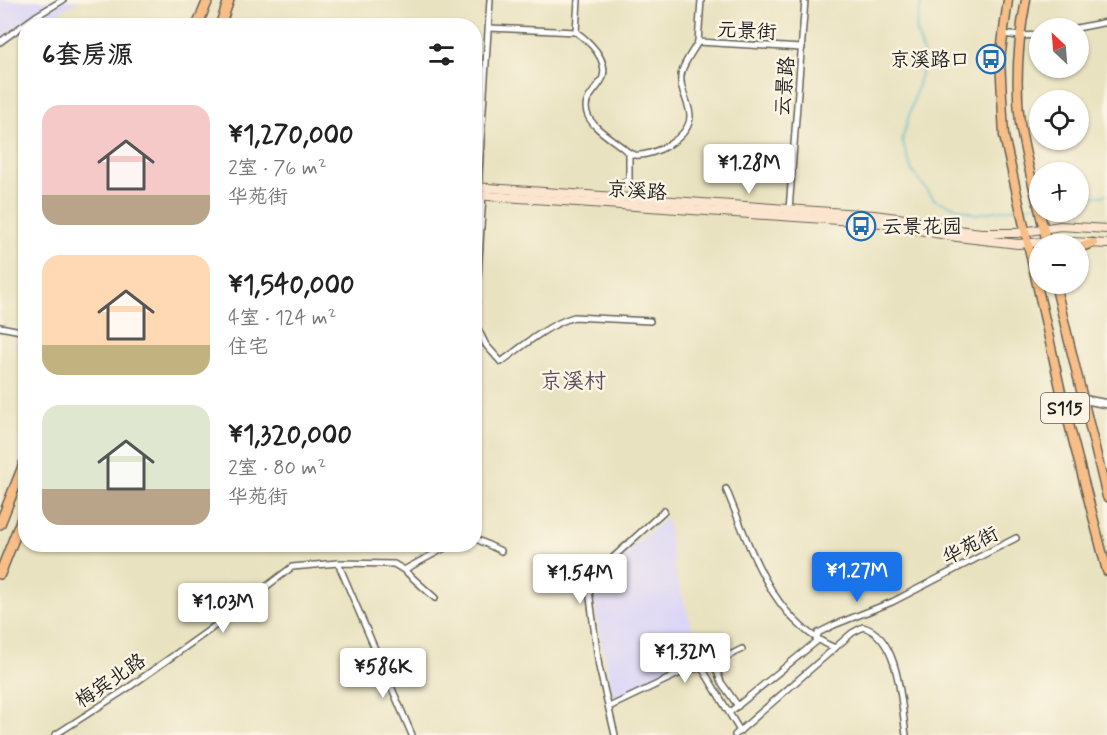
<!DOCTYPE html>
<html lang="zh">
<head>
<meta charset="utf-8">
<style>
	body { margin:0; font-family:Mynerve,"LXGW WenKai TC",sans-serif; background:#f2f2f2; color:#222; height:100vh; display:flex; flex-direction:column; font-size:22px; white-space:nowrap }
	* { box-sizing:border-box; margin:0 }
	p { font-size:20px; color:#767676 }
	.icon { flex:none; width:33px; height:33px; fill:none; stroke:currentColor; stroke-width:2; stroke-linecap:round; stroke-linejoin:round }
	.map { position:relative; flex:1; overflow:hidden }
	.details { position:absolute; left:18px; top:18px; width:464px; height:534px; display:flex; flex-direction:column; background:#fff; border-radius:24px; box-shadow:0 2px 4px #0004 }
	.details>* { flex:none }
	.needle { width:39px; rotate:334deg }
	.controls { position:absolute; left:1029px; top:18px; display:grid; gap:12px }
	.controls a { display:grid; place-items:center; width:60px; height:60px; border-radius:50%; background:#fff; box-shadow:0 2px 4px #0004; font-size:30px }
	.price { position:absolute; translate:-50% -51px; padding:0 14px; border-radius:6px; background:#fff; color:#222; font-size:20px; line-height:39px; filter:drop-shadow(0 2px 3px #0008) }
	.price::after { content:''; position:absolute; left:50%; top:36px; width:18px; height:14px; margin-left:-9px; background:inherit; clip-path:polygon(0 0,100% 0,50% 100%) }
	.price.selected { background:#1a73e8; color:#fff }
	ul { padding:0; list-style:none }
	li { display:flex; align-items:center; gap:18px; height:150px; padding:0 24px }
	li span { display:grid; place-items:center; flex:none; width:168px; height:120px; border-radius:18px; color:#555 }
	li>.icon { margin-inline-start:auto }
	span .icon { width:72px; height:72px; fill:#fffc; stroke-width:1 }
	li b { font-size:26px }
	h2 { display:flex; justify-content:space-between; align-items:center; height:72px; padding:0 24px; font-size:26px }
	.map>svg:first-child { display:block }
	.built { fill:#dbd6f7 }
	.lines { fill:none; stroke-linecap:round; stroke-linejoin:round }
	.stream { stroke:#4fb9cc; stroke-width:1.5 }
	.minor-casing { stroke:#646155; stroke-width:8 }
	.tertiary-casing { stroke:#646155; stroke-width:10 }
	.secondary-casing { stroke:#646155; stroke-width:10 }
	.primary-casing { stroke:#646155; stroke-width:11 }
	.trunk-casing { stroke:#646155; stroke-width:12 }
	.minor { stroke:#fff; stroke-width:5 }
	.tertiary { stroke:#fff; stroke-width:7 }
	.secondary { stroke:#fce5cf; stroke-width:8 }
	.primary { stroke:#f7be88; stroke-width:8 }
	.trunk { stroke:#f7be88; stroke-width:9 }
	.labels { text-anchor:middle; stroke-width:5; stroke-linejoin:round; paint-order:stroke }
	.shield { fill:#fcf5e5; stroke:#5f5d58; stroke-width:1.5 }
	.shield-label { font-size:18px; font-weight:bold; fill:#1c1c1c }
	.street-label { font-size:20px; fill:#1c1c1c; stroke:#fcf5e5 }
	.poi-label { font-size:20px; fill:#1c1c1c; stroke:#fcf5e5; text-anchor:end }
	.quarter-label { font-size:22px; fill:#5a4e5b; stroke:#fcf5e5 }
</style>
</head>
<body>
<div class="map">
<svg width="1107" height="735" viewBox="0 0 1107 735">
	<rect width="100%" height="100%" fill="#fcf5e5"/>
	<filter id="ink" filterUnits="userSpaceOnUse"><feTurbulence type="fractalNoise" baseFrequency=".0167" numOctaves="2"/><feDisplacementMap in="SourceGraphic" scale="12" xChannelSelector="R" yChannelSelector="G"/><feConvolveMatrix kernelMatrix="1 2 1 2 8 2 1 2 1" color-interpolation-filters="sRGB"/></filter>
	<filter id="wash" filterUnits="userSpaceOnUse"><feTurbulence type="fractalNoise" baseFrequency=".008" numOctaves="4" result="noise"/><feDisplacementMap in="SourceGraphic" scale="24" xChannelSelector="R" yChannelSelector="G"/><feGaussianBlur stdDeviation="1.35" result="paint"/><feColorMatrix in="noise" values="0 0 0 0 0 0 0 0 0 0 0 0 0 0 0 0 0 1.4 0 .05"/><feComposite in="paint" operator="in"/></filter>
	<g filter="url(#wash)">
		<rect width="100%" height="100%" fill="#e9e2c0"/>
		<g class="built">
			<path d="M0 0H81L34 25 26 26 25 31 0 47Z"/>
			<path d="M667 517 675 573 702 657 614 701 596 612 593 593 594 580Z"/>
		</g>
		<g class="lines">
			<g class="stream">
				<path d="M922 0 916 28 925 60 902 140 912 171 935 200 976 214 1017 208"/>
				<path d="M1078 199 1107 195"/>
				<path d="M1024 207 1035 205"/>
			</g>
		</g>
	</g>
	<g filter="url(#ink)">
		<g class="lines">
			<g class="minor-casing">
				<g id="minor">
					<path d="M701 0 698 42 802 48"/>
					<path d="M489 28 576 32"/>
					<path d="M1077 28 1107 22"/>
					<path d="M576 32C589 41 608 59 603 77 598 90 582 98 587 113 591 127 612 139 623 148 626 151 631 154 635 155 654 157 691 137 690 115 689 101 677 86 682 71 685 61 693 51 698 42"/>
					<path d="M576 32 578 0"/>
					<path d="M1002 34 1020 36 1040 35"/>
					<path d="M0 42 36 16 63 0"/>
					<path d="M478 188 490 0"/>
					<path d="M483 195 475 323 486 345 501 362C523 346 547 325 574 317L650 321"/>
					<path d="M613 198 616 187 629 179V153"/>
					<path d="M789 210 805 0"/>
					<path d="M0 327 26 332"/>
					<path d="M726 489C751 548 771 621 835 648"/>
					<path d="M474 538 501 551"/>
					<path d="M338 563 412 735"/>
					<path d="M404 570 452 544"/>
					<path d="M738 706 721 682 714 663 742 649"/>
					<path d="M609 707 689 669 702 668 740 731"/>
					<path d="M730 712 817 641 818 633 834 625 892 602 1016 538"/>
					<path d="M55 735 125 690 208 631 292 567 338 563 394 564 404 570 435 598"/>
					<path d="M615 735 599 667 589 590 590 582 595 574 664 511"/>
					<path d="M735 735 852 633 863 627C900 637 901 704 906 735"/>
				</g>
			</g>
			<g class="tertiary-casing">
				<path id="tertiary" d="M1082 399 1107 404"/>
			</g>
			<g class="secondary-casing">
				<g id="secondary">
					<path d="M474 187 874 215 905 219 950 229 981 233H1017L1060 226 1107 229"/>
					<path d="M474 195 882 223 957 237 1018 244 1056 241 1107 244"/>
				</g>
			</g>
			<g class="primary-casing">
				<g id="primary">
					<path d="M1008 0 1000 59 1004 136 1063 401 1107 571"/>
					<path d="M1026 0C1018 41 1015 82 1020 123 1026 164 1039 204 1047 244"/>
					<path d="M1078 248 1093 243"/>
					<path d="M1055 284 1107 497"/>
				</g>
			</g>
			<g class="trunk-casing">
				<g id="trunk">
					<path d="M197 26 208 0"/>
					<path d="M220 26 229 0"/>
					<path d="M0 524 26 459"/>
					<path d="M0 574 26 508"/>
				</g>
			</g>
			<use href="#minor" class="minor"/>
			<use href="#tertiary" class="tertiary"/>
			<use href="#secondary" class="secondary"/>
			<use href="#primary" class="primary"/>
			<use href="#trunk" class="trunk"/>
		</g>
	</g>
	<defs>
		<g id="bus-ring" transform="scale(1.5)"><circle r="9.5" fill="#fcf5e5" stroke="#1f6fb2" stroke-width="1.5"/><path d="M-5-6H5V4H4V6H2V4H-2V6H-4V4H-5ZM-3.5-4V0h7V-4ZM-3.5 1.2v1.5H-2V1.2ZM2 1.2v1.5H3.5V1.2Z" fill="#1f6fb2"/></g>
	</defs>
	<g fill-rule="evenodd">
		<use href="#bus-ring" x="991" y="59"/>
		<use href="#bus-ring" x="861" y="226"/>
	</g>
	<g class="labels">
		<rect class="shield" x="1041" y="393" width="48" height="30" rx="4.5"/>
		<g class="shield-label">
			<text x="1065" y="414">S115</text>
		</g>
		<g class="street-label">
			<text transform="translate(747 30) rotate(3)" y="7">元景街</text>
			<text transform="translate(784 86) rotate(-85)" y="7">云景路</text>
			<text transform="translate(637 190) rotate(4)" y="7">京溪路</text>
			<text transform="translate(970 545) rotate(-27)" y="7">华苑街</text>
			<text transform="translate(110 680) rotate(-34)" y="7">梅宾北路</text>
		</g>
		<g class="poi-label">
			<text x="970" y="66">京溪路口</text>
			<text x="882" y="233" text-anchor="start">云景花园</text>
		</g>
		<g class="quarter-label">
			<text x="573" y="388">京溪村</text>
		</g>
	</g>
</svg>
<div class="controls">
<a><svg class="needle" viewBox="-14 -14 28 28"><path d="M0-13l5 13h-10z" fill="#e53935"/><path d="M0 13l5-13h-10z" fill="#767676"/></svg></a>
<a><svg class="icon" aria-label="locate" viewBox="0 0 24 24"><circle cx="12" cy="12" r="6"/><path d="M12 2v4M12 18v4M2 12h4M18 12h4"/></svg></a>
<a>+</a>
<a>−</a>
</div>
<b class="price" style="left:749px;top:195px">¥1.28M</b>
<b class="price selected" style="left:857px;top:603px">¥1.27M</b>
<b class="price" style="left:580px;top:605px">¥1.54M</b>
<b class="price" style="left:223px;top:634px">¥1.03M</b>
<b class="price" style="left:685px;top:684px">¥1.32M</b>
<b class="price" style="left:383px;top:699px">¥586K</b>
<section class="details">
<h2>6套房源<svg class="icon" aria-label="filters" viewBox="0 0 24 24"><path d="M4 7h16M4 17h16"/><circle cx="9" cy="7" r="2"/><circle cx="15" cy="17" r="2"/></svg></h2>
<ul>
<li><span style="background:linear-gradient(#f6c9c9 75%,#b9a48a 0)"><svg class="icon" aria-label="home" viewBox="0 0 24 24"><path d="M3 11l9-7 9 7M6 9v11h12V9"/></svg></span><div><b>¥1,270,000</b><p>2室 · 76 m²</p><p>华苑街</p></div></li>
<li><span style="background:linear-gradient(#ffd9b3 75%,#c2b280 0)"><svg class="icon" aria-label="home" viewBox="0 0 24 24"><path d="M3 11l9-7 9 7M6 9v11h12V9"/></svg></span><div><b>¥1,540,000</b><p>4室 · 124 m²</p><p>住宅</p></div></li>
<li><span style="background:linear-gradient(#dfe7d0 70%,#b9a48a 0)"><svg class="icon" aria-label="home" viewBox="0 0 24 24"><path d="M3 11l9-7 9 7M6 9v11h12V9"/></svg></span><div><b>¥1,320,000</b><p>2室 · 80 m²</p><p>华苑街</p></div></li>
</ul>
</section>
</div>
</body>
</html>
